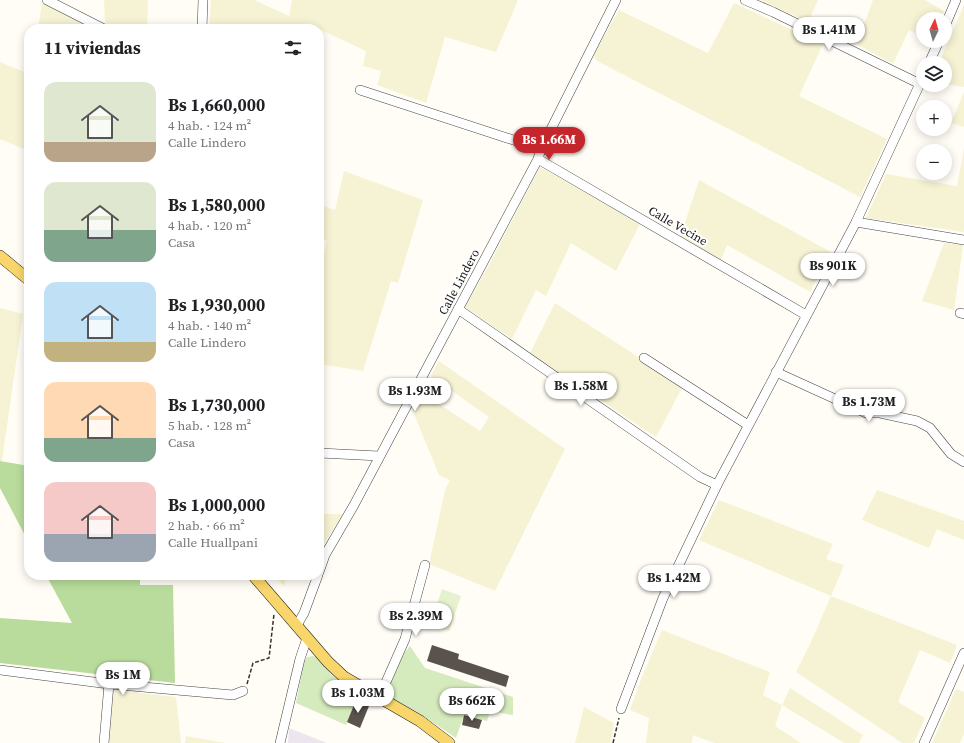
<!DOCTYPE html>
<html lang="es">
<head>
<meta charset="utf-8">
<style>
	body { margin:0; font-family:"Source Serif 4",serif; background:#f6f6f6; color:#202124; height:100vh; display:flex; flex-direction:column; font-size:15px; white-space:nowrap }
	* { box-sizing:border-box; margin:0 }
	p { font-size:13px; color:#757577 }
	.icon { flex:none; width:22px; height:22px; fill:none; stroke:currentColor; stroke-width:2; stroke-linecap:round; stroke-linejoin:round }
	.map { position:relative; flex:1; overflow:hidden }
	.details { position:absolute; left:24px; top:24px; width:300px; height:556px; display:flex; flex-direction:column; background:#fff; border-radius:16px; box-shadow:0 2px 10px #0003 }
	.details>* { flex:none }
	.needle { width:26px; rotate:5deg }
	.controls { position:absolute; left:916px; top:12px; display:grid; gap:8px }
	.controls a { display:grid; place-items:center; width:36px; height:36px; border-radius:50%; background:#fff; box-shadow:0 2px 10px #0003; font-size:20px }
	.price { position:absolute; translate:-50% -34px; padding:0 9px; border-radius:14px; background:#fff; color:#222; font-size:13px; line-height:26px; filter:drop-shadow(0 1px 2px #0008) }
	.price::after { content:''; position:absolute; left:50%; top:24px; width:12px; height:9px; margin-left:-6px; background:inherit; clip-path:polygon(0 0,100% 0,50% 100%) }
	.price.selected { background:#c4262e; color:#fff }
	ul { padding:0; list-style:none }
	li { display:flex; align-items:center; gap:12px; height:100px; padding:0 20px }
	li span { display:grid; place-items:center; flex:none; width:112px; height:80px; border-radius:12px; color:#555 }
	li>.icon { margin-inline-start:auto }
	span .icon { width:48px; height:48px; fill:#fffc; stroke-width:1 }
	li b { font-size:17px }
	h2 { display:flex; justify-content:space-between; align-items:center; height:48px; padding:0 20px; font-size:17px }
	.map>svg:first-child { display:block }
	.industrial { fill:#eee6ef }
	.farmland { fill:#f6f3d4 }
	.green { fill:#d5ebbd }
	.forest { fill:#b9dc9c }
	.pitch { fill:#e6f2cf }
	.building { fill:#5a524d }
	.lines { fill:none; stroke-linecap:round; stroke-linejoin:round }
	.minor-casing { stroke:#444; stroke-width:10 }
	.major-casing { stroke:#222; stroke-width:12 }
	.path { stroke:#333; stroke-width:1.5; stroke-dasharray:4 2; stroke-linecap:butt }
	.minor { stroke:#fff; stroke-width:9 }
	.major { stroke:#f9d66b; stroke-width:11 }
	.labels { text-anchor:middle; stroke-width:4; stroke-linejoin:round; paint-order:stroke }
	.street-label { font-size:12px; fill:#111; stroke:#fff }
</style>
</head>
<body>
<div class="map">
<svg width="964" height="743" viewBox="0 0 964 743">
	<rect width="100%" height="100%" fill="#fffdf5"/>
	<path class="industrial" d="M289 728 327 743H288Z"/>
	<g class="farmland">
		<path d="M104 0H148L147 29H116L105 23Z"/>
		<path d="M211 0H254L289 16 292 0H518L496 52 445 37 426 103 377 85 381 71 363 66 366 51 319 29H209Z"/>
		<path d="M760 0H818L808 22Z"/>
		<path d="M873 0H925L944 11 941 19H923V37L909 30 893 64 858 45 862 30Z"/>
		<path d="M42 3 87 25 85 29H38Z"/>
		<path d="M734 3 823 44 799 96 887 139 860 197 597 61 593 56 619 10 708 53Z"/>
		<path d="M964 5V87L945 84V63H939Z"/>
		<path d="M0 62 29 74V151L0 139Z"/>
		<path d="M964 92V127L951 123Z"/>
		<path d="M964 148V232L866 218 886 174 957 186Z"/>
		<path d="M540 167 640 224 616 271 571 243 546 296 536 290 512 339 465 307 490 263Z"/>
		<path d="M344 171 423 200 398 283 391 281 363 371 319 364V272L327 241 319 238V204L335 210Z"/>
		<path d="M699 180 831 252 810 292 727 245 721 260 680 237Z"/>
		<path d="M944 243 963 245 954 310 922 301Z"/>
		<path d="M555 303 683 386 656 437 530 353Z"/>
		<path d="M0 308 23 314 2 461H0Z"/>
		<path d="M439 361 565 449 495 591 429 564 445 490 450 480 439 475 412 409 421 392 480 431 489 417 431 376Z"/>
		<path d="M877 490 964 521V540L937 529 929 548 862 520Z"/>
		<path d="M719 500 833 544 826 559 844 565 831 596 957 645 950 663 920 650 898 702 925 718 914 743H902L796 672 810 644 831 596 699 540Z"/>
		<path d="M319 514H343L322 547 319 556Z"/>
		<path d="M273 575H287L284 586Z"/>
		<path d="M662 630 770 672 763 695 782 705 790 688 863 735 859 743H844L782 705 775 726 801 743H714L693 735 692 743H646L649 718 630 710 642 677Z"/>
		<path d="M956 689 964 692V734L960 743H932Z"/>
		<path d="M113 690 176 697 181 743H107Z"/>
		<path d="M584 707 614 723 611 743H575Z"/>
		<path d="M186 736 226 743H185Z"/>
	</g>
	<g class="green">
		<path d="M410 646 425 668 513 697V715L490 711 487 721 464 715 456 738 419 713 390 698 386 692 401 657Z"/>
		<path d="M313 656 318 658 331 674 351 691 347 698 354 705 346 725 296 703 304 662 307 657Z"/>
	</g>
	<g class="forest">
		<path d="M0 461 29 466V543L0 488Z"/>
		<path d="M46 575H140V585H173L175 683 0 663V618L72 623Z"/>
	</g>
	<path class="pitch" d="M442 589 461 596 449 631 430 625Z"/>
	<g class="building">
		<path d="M432 645 459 654 458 659 509 676 506 687 427 661Z"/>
		<path d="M356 700 369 706 360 728 347 722Z"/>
		<path d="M464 715 482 720 479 729 462 725Z"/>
	</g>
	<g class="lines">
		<g class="minor-casing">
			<g id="minor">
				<path d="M47 0 104 29"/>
				<path d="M745 0 773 12 920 84"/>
				<path d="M945 26 956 0"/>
				<path d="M202 29 203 0"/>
				<path d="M929 63 939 41"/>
				<path d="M360 90 541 149"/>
				<path d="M538 159 806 315"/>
				<path d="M856 222 964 240"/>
				<path d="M458 309 700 477 717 485"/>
				<path d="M960 313 964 314"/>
				<path d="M644 358 748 425"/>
				<path d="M776 372 866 413H880L917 421 930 428 951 454 964 462"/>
				<path d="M320 453 379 456"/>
				<path d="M319 572 325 555 354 505 538 159 541 149 616 0"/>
				<path d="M297 625 304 613 318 575"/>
				<path d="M0 670 109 684 233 695 243 691"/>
				<path d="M379 698 405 639 425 565"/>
				<path d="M621 709 663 598 717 485 856 222 923 77"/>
				<path d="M104 743 109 684"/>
				<path d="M280 743 300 659 307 638"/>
				<path d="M924 743 964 653"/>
			</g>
		</g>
		<g class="major-casing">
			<g id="major">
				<path d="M0 256 29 280"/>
				<path d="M253 575 328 662 344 677 420 721 449 743"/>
			</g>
		</g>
		<g class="path">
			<path d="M247 684 253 663 269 658 274 614"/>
			<path d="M613 743 619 718"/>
		</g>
		<use href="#minor" class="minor"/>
		<use href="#major" class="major"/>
	</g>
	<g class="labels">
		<g class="street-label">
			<text transform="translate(678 226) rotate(30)" y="4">Calle Vecine</text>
			<text transform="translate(459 282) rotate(-62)" y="4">Calle Lindero</text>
		</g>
	</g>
</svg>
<div class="controls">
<a><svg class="needle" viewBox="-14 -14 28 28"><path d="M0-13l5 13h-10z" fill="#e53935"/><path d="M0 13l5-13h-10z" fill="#757577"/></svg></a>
<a><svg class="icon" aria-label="layers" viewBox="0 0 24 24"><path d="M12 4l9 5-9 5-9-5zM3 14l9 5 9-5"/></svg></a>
<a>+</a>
<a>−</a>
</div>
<b class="price" style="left:829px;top:51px">Bs 1.41M</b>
<b class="price selected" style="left:549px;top:161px">Bs 1.66M</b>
<b class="price" style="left:833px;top:287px">Bs 901K</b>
<b class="price" style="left:581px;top:407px">Bs 1.58M</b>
<b class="price" style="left:415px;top:412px">Bs 1.93M</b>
<b class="price" style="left:869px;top:423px">Bs 1.73M</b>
<b class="price" style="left:674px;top:599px">Bs 1.42M</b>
<b class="price" style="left:416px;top:637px">Bs 2.39M</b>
<b class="price" style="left:123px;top:696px">Bs 1M</b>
<b class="price" style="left:358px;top:714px">Bs 1.03M</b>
<b class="price" style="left:472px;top:722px">Bs 662K</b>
<section class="details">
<h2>11 viviendas<svg class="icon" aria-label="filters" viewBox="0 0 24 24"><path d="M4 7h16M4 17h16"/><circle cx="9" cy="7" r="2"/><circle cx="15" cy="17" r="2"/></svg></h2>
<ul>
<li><span style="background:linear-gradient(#dfe7d0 75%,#b9a48a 0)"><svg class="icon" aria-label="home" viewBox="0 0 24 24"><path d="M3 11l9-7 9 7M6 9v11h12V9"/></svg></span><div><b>Bs 1,660,000</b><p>4 hab. · 124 m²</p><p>Calle Lindero</p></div></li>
<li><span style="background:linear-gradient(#dfe7d0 60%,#7fa58c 0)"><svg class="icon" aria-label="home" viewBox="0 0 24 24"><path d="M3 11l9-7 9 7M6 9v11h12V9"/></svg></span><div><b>Bs 1,580,000</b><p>4 hab. · 120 m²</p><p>Casa</p></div></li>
<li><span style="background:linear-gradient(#bfe0f5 75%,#c2b280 0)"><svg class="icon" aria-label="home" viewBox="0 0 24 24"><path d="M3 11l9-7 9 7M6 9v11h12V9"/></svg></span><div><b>Bs 1,930,000</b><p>4 hab. · 140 m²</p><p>Calle Lindero</p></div></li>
<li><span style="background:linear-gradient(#ffd9b3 70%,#7fa58c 0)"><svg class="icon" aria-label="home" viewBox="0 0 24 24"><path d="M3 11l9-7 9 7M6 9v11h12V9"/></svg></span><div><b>Bs 1,730,000</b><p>5 hab. · 128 m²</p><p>Casa</p></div></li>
<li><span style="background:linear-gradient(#f6c9c9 65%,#9aa5b1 0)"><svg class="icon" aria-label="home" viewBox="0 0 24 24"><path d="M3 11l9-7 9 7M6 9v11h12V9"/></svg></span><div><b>Bs 1,000,000</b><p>2 hab. · 66 m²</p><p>Calle Huallpani</p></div></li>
</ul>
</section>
</div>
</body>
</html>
